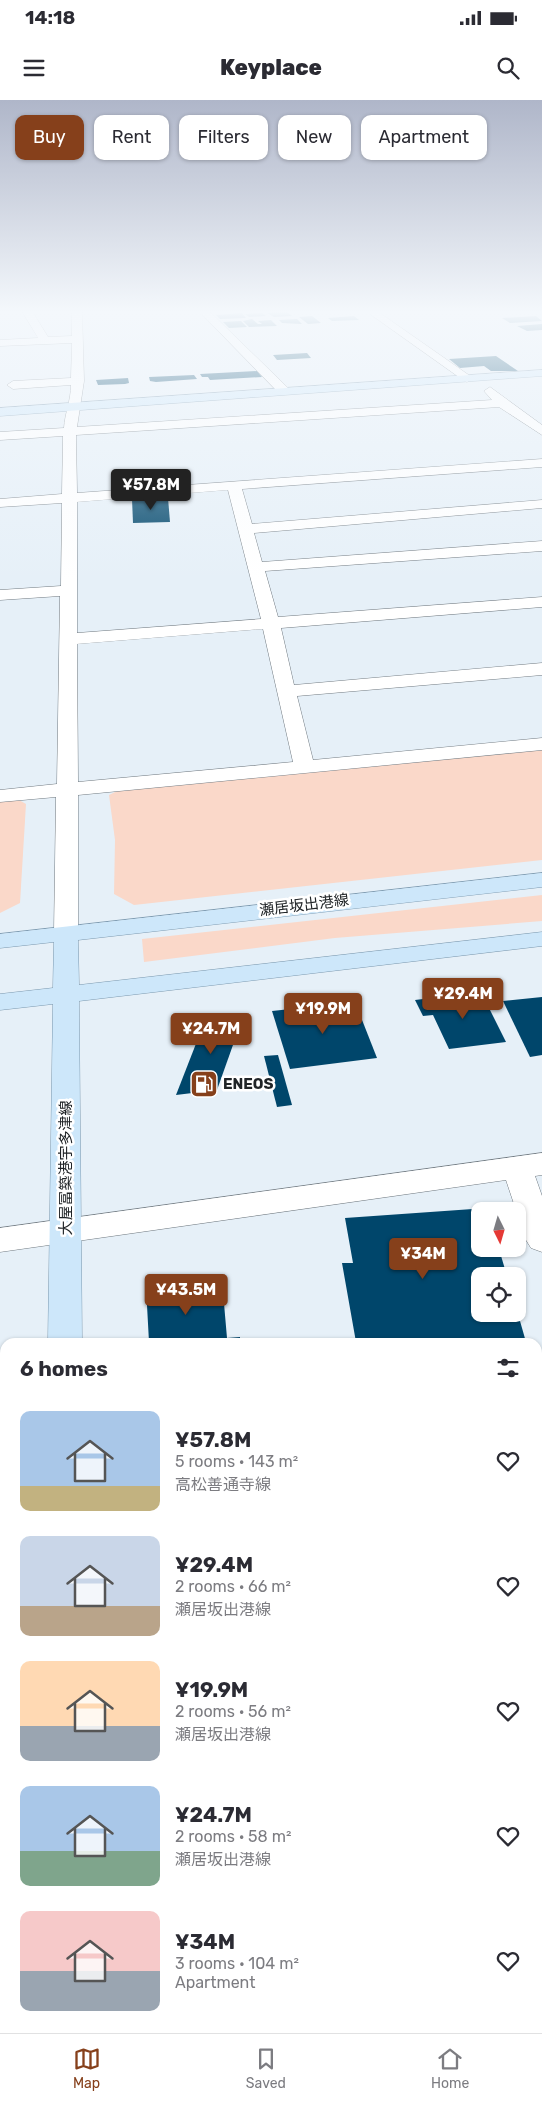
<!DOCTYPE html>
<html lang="en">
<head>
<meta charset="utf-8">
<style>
	body { margin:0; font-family:Rubik,"Noto Sans JP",sans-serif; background:#f2f2f3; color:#2b2b33; height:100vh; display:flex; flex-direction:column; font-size:19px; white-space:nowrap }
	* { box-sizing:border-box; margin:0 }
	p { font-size:16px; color:#7c7c81 }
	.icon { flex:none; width:28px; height:28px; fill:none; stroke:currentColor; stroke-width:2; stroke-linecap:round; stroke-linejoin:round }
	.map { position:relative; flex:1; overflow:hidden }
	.side { position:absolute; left:0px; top:1238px; width:542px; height:696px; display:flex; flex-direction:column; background:#fff; border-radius:15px 15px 0 0; box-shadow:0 1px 4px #0004 }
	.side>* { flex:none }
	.banner { position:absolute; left:15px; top:15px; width:512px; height:45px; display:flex; gap:10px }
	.needle { width:32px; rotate:175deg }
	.buttons { position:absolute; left:471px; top:1102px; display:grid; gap:10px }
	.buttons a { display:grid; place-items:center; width:55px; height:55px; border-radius:10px; background:#fff; box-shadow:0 1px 4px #0004; font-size:25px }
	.price { position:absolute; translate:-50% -42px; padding:0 11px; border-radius:5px; background:#86401b; color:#fff; font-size:16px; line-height:32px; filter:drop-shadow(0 1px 2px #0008) }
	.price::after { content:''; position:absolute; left:50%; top:30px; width:15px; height:11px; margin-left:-8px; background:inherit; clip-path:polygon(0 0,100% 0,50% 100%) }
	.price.current { background:#222; color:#fff }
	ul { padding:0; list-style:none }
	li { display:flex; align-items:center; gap:15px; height:125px; padding:0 20px }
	li span { display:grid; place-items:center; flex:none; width:140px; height:100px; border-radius:10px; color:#555 }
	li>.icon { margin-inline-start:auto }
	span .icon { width:60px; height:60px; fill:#fffc; stroke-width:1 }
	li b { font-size:21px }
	h2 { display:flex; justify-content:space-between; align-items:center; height:60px; padding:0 20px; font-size:21px }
	.chip { padding:0 18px; border-radius:10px; background:#fff; box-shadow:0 1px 4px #0004; font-size:18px; line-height:45px }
	.chip.current { background:#86401b; color:#fff }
	.status { display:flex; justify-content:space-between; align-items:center; height:35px; padding:0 25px; background:#fff; direction:ltr }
	.status svg { height:14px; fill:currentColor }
	header { display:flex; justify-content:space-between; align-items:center; height:65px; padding:0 20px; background:#fff; font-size:22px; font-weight:800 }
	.dock { display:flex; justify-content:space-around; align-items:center; height:70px; border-top:1px solid #e1e1e2; background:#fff; font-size:14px; color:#7c7c81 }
	.dock a { display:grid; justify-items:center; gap:2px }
	.dock .current { color:#86401b }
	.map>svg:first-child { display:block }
	.green { fill:#fad8c9 }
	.building { fill:#00466b }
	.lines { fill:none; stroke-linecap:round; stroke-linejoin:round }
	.minor-casing { stroke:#717a81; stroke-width:1 }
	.major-casing { stroke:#7b98ae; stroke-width:1 }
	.minor { fill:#fff; fill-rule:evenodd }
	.major { fill:#cde7fa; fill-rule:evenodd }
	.labels { text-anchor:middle; stroke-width:5; stroke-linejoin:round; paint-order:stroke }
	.street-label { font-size:15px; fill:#202427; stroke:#fff }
	.poi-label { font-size:15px; font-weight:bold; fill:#202427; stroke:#fff; text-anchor:start }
</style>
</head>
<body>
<div class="status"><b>14:18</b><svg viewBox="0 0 49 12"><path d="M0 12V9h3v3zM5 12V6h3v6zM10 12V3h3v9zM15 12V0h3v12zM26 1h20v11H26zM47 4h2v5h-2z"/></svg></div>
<header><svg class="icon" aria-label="menu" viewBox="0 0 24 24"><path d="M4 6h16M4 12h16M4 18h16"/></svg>Keyplace<svg class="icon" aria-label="search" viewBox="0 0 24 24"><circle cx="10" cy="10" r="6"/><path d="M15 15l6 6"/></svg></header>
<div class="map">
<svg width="542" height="1933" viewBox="0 0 542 1933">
	<rect width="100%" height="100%" fill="#e6f0f8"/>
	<g class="green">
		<path d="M542 650V760L134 805 114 794 115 740 109 695 117 691Z"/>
		<path d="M19 700 26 704 20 803 0 813V702Z"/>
		<path d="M542 795V821L335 838 144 862 142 839Z"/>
	</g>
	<g class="building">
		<path d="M287 212 292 216 274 217 267 213Z"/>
		<path d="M242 213 246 218 220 219 216 215Z"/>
		<path d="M262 213 266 216 249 217 245 214Z"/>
		<path d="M312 216 321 223 308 224 299 217Z"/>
		<path d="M354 216 359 220 332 221 328 218Z"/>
		<path d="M536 216 542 221 510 223 502 218Z"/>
		<path d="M252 219 258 224H262L258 221 271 220 277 226 249 227 243 221Z"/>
		<path d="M297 219 302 224 282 223 279 220Z"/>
		<path d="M241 221 247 227 229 228 223 222Z"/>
		<path d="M542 224V230L527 231 517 226Z"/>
		<path d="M307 253 311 258 277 260 273 255Z"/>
		<path d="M496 256 518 271H491L484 266 460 268 449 259Z"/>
		<path d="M257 271 262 277 210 280 208 277H202L200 274Z"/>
		<path d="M194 275 197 279 156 282 150 281 149 277Z"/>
		<path d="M128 278 129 283 125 284 98 285 96 280Z"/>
		<path d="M168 398 170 422 133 423 132 399Z"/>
		<path d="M481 892 506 942 449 949 433 915 423 916 415 900Z"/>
		<path d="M542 897V955L530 957 503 901Z"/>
		<path d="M355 902 377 958 290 969 272 911Z"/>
		<path d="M244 914 217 990 176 995 206 918Z"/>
		<path d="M278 955 292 1005 277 1007 264 956Z"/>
		<path d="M487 1108 488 1111H480V1149H499L507 1176H480V1214H518L526 1242H356L342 1163H353L345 1118Z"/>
		<path d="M182 1184 183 1195 223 1192 227 1238 240 1237V1242H149L146 1187Z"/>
		<path d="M538 1284 542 1298V1397L538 1398Z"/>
		<path d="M538 1402H542V1443L538 1444Z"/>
	</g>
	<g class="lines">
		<g class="minor-casing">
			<g id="minor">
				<path d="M22 211H32L48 237 72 236V211H82L84 281 77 327 492 300 484 291 490 287 542 325V335L499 307 76 335 77 393 542 359V367L242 389 252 424 542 400V408L254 433 262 462 542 441V451L265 471 278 517 542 497V507L281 528 294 585 542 563V575L297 596 313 660 542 638V650L78 695V833L75 838 66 840 57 838 54 833 56 697 0 702V690L57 684 60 496 0 500V490L61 486 62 403 0 407V399L62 394 63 336 0 340V332L64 328C65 313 71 300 71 285L13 289 7 285 13 281 71 278 72 243 0 246V240L38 238ZM228 390 261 519 77 533V402ZM263 529 293 662 78 682 77 544Z"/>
				<path d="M199 211H209L287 287 289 290 287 293H279Z"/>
				<path d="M366 211H377L473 278 467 282 463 280Z"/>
				<path d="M542 1053V1075L535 1076 542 1096V1152L531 1148 526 1140 506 1080 0 1152V1128Z"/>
			</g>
		</g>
		<g class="major-casing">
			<g id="major">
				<path d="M542 270V276L0 316V308Z"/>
				<path d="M542 773V787L78 840 79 885 542 832V846L79 901 82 1242H48L53 904 0 910V894L53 888 54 842 0 848V834Z"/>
				<rect x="36" y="1929" width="50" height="4"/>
			</g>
		</g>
		<use href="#minor" class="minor"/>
		<use href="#major" class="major"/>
	</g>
	<linearGradient id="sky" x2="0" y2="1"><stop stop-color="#afb6c9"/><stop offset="0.44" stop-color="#f4f8fc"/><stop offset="1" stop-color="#f4f8fc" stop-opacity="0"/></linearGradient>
	<rect width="542" height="481" fill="url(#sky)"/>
	<defs>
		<g id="fuel-square" transform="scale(1.4375)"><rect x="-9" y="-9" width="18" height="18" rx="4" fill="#86401b" stroke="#fff"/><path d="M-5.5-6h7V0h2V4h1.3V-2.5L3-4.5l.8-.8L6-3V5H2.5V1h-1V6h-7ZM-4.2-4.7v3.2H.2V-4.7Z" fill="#fff"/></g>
	</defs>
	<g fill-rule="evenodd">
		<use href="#fuel-square" x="204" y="984"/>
	</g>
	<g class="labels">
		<g class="street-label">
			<text transform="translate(304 805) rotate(-7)" y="5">瀬居坂出港線</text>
			<text transform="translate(66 1068) rotate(-90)" y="5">大屋冨築港宇多津線</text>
		</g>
		<g class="poi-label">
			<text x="223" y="989">ENEOS</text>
		</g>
	</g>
</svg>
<div class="buttons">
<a><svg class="needle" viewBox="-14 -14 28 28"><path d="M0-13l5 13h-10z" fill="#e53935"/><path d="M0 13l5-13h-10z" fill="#7c7c81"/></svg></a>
<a><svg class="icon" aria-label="locate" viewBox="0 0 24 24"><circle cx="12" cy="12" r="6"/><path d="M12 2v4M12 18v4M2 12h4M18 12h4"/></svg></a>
</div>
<b class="price current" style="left:151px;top:411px">¥57.8M</b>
<b class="price" style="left:463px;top:920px">¥29.4M</b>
<b class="price" style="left:323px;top:935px">¥19.9M</b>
<b class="price" style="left:211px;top:955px">¥24.7M</b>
<b class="price" style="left:423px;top:1180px">¥34M</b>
<b class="price" style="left:186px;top:1216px">¥43.5M</b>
<div class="banner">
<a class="chip current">Buy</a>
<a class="chip">Rent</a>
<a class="chip">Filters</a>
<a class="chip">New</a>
<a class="chip">Apartment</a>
</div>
<section class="side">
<h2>6 homes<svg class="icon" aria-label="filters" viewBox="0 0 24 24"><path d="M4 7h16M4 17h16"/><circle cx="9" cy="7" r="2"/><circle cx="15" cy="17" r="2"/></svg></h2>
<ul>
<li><span style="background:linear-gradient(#a9c7e8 75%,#c2b280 0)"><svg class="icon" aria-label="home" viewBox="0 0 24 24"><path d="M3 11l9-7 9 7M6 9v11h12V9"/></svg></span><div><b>¥57.8M</b><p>5 rooms · 143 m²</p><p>高松善通寺線</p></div><svg class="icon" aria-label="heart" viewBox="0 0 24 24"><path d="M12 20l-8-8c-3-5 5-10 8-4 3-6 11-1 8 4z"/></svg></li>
<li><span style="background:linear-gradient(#c9d6e8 70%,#b9a48a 0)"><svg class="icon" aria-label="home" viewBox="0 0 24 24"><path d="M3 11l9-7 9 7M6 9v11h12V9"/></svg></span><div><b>¥29.4M</b><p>2 rooms · 66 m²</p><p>瀬居坂出港線</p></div><svg class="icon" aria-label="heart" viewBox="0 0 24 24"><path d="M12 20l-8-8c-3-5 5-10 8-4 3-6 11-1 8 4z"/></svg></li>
<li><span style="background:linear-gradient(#ffd9b3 65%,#9aa5b1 0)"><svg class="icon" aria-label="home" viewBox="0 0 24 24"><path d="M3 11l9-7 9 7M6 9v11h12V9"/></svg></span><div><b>¥19.9M</b><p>2 rooms · 56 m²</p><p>瀬居坂出港線</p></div><svg class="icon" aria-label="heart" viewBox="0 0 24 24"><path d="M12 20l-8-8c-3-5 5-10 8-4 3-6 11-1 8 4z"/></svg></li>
<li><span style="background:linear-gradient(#a9c7e8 65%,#7fa58c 0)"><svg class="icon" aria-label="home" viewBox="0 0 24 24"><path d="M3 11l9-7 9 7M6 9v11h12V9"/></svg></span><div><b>¥24.7M</b><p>2 rooms · 58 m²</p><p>瀬居坂出港線</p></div><svg class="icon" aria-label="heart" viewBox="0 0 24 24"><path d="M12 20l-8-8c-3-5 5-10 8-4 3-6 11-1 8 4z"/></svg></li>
<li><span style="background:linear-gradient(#f6c9c9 60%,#9aa5b1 0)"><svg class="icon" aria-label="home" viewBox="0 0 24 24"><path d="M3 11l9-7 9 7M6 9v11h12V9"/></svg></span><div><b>¥34M</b><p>3 rooms · 104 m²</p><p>Apartment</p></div><svg class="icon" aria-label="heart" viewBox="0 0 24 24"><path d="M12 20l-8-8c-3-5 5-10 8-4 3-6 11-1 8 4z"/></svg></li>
</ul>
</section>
</div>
<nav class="dock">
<a class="current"><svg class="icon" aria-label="map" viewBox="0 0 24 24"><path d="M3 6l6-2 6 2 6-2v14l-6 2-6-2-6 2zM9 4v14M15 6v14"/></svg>Map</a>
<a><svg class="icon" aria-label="saved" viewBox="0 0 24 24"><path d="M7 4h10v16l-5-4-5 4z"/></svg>Saved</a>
<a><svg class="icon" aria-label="home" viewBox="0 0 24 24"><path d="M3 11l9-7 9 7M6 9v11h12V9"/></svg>Home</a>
</nav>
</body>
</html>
